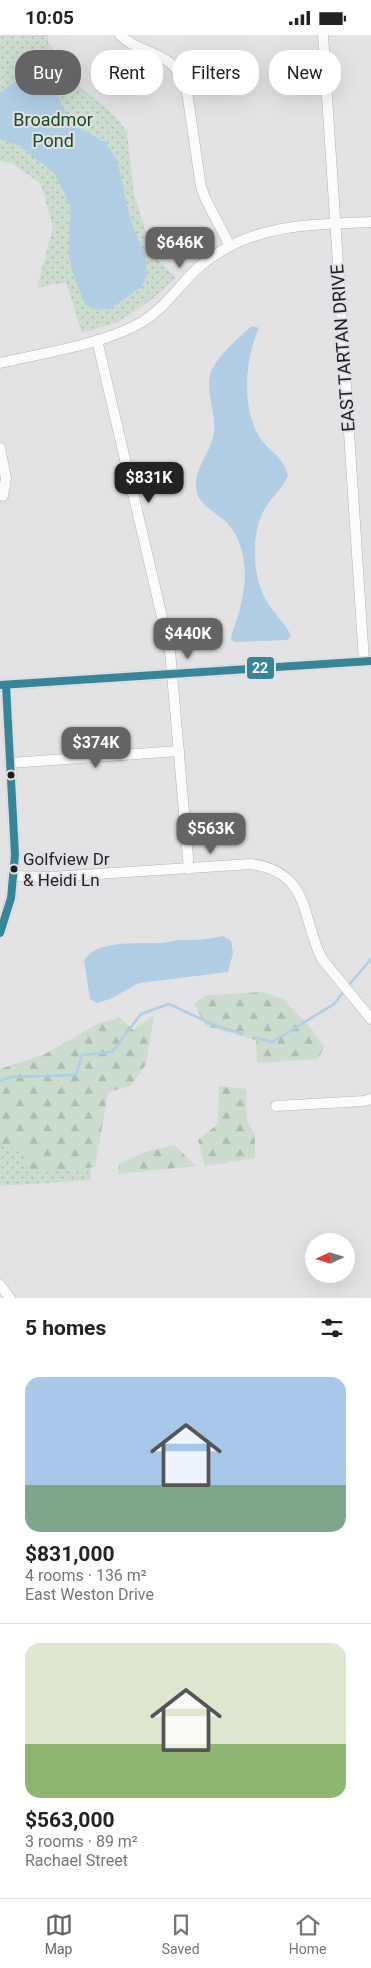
<!DOCTYPE html>
<html lang="en">
<head>
<meta charset="utf-8">
<style>
	body { margin:0; font-family:Roboto,sans-serif; background:#f2f2f2; color:#222; height:100vh; display:flex; flex-direction:column; font-size:19px; white-space:nowrap }
	* { box-sizing:border-box; margin:0 }
	p { font-size:16px; color:#767676 }
	.icon { flex:none; width:28px; height:28px; fill:none; stroke:currentColor; stroke-width:2; stroke-linecap:round; stroke-linejoin:round }
	.map { position:relative; height:1263px; overflow:hidden }
	.drawer { display:flex; flex-direction:column; background:#fff; flex:1 }
	.drawer>* { flex:none }
	.hud { position:absolute; left:15px; top:15px; width:341px; height:45px; display:flex; gap:10px }
	.needle { width:32px; rotate:266deg }
	.fabs { position:absolute; left:305px; top:1198px; display:grid; gap:10px }
	.fabs a { display:grid; place-items:center; width:50px; height:50px; border-radius:50%; background:#fff; box-shadow:0 5px 20px #0002; font-size:25px }
	.price { position:absolute; translate:-50% -42px; padding:0 11px; border-radius:10px; background:#646365; color:#fff; font-size:16px; line-height:32px; filter:drop-shadow(0 1px 2px #0008) }
	.price::after { content:''; position:absolute; left:50%; top:30px; width:15px; height:11px; margin-left:-8px; background:inherit; clip-path:polygon(0 0,100% 0,50% 100%) }
	.price.on { background:#222; color:#fff }
	ul { padding:0; list-style:none }
	li { display:grid; align-content:center; gap:10px; height:265px; padding:0 25px }
	li+li { border-top:1px solid #e0e0e0 }
	li span { display:grid; place-items:center; height:155px; border-radius:15px; color:#555 }
	li>.icon { margin-inline-start:auto }
	span .icon { width:90px; height:90px; fill:#fffc; stroke-width:1 }
	li b { font-size:21px }
	h2 { display:flex; justify-content:space-between; align-items:center; height:60px; padding:0 25px; font-size:21px }
	.tag { padding:0 18px; border-radius:20px; background:#fff; box-shadow:0 5px 20px #0002; font-size:18px; line-height:45px }
	.tag.on { background:#646365; color:#fff }
	.status { display:flex; justify-content:space-between; align-items:center; height:35px; padding:0 25px; background:#fff; direction:ltr }
	.status svg { height:14px; fill:currentColor }
	.menu { display:flex; justify-content:space-around; align-items:center; height:70px; border-top:1px solid #e0e0e0; background:#fff; font-size:14px; color:#767676 }
	.menu a { display:grid; justify-items:center; gap:2px }
	.menu .on { color:#646365 }
	.map>svg:first-child { display:block }
	.green { fill:url(#green-dots) }
	.forest { fill:url(#forest-firs) }
	.water { fill:#b1cee5 }
	.lines { fill:none; stroke-linecap:round; stroke-linejoin:round }
	.stream { stroke:#b1cee5; stroke-width:2.5 }
	.minor-casing { stroke:#b5b5b7; stroke-width:11 }
	.minor { stroke:#fbfbfb; stroke-width:10 }
	.bus-1-casing { stroke:#e3e1e6; stroke-width:11 }
	.bus-1 { stroke:#378599; stroke-width:8 }
	.bus-dot { fill:#1f1e20; stroke:#e3e1e6; stroke-width:2 }
	.labels { text-anchor:middle; stroke-width:4; stroke-linejoin:round; paint-order:stroke }
	.bus-label { font-size:17px; fill:#1f1e20; stroke:#e3e1e6; text-anchor:start }
	.park-label { font-size:18px; fill:#154c1f; stroke:#e3e1e6 }
	.street-label { font-size:18px; fill:#1f1e20; stroke:#e3e1e6 }
	.line-badge { stroke:#e3e1e6; stroke-width:2 }
	.badge-label { font-size:14px; text-anchor:middle; font-weight:bold; fill:#fff }
</style>
</head>
<body>
<div class="status"><b>10:05</b><svg viewBox="0 0 49 12"><path d="M0 12V9h3v3zM5 12V6h3v6zM10 12V3h3v9zM15 12V0h3v12zM26 1h20v11H26zM47 4h2v5h-2z"/></svg></div>
<div class="map">
<svg width="371" height="1263" viewBox="0 0 371 1263">
	<defs>
		<pattern id="green-dots" width="8" height="8" patternUnits="userSpaceOnUse" patternTransform="scale(1.25)"><rect width="8" height="8" fill="#ccdcce"/><path d="M2 2h.1M6 6h.1" fill="none" stroke="#afbcb1" stroke-width="1.8" stroke-linecap="round"/></pattern>
		<pattern id="forest-firs" width="22" height="20" patternUnits="userSpaceOnUse" patternTransform="scale(1.25)"><rect width="22" height="20" fill="#ccdcce"/><path d="M5 1l3.5 6h-7zM16 11l3.5 6h-7z" fill="#afbcb1"/></pattern>
	</defs>
	<rect width="100%" height="100%" fill="#e3e2e5"/>
	<g class="green">
		<path d="M0 0H48V7L80 52 115 81 127 97 134 160 154 221 176 243 151 265 118 287 82 298 66 247 37 253 53 192 41 149 12 128 0 126Z"/>
		<path d="M87 1070 91 1145 0 1151V1077Z"/>
	</g>
	<g class="forest">
		<path d="M263 957 283 964 311 993 324 1012 318 1024 257 1028 256 1005 206 991 194 969 207 960Z"/>
		<path d="M154 980 146 1029 131 1051 108 1057 95 1132 29 1138 22 1114 0 1111V1034L45 1019 99 988 120 983 133 995Z"/>
		<path d="M219 1051 246 1054 247 1085 255 1101V1123L205 1131 198 1105 218 1089Z"/>
		<path d="M174 1110 196 1131 118 1139 119 1129 145 1117Z"/>
	</g>
	<g class="water">
		<path d="M38 41H47L56 53 62 72 77 92 105 107 117 125 131 187 145 219 147 239 142 251 110 274 97 275 85 269 76 247 69 223 70 169 54 138 20 111 0 104V58L16 46Z"/>
		<path d="M252 291 259 293C245 324 241 371 259 401 268 417 281 418 288 440 284 453 267 466 261 481 251 508 253 546 269 570 276 581 286 589 291 601L287 605 234 607 231 604 232 598C246 562 255 514 223 484 214 477 200 469 197 458 191 435 212 418 214 397 216 379 206 356 210 340 214 324 240 301 252 291Z"/>
		<path d="M223 901 231 906 233 918 228 937 139 948 110 964 97 968 90 964 84 925C98 904 138 909 161 908 168 908 174 905 181 905 196 905 208 905 223 901Z"/>
	</g>
	<g class="lines">
		<g class="stream">
			<path d="M348 951 371 924"/>
			<path d="M257 1003 272 1007 334 969 345 955"/>
			<path d="M0 1046 11 1042 76 1040 82 1020 112 1017 141 979 169 969 214 990 242 999"/>
		</g>
		<g class="minor-casing">
			<g id="minor">
				<path d="M120 0C134 14 154 16 169 27 177 33 181 42 186 50L201 152 206 165 230 211"/>
				<path d="M323 0 364 626"/>
				<path d="M97 305 170 616 189 834"/>
				<path d="M0 328C43 318 105 309 142 287 165 273 179 250 199 232 250 188 308 190 371 187"/>
				<path d="M0 413 6 443 3 461"/>
				<path d="M0 650 371 626"/>
				<path d="M10 728 179 716"/>
				<path d="M14 841 51 842 251 829C311 837 301 883 322 924L371 984"/>
				<path d="M0 898 11 863 15 820 6 650"/>
				<path d="M276 1071 364 1066 371 1064"/>
				<path d="M0 1250 10 1263"/>
			</g>
		</g>
		<use href="#minor" class="minor"/>
		<g class="bus-1-casing">
			<g id="bus-1">
				<path d="M0 650 371 626"/>
				<path d="M0 898 11 863 15 820 6 650"/>
			</g>
		</g>
		<use href="#bus-1" class="bus-1"/>
	</g>
	<g class="bus-dot">
		<circle cx="11" cy="740" r="4.5"/>
		<circle cx="14" cy="834" r="4.5"/>
	</g>
	<g class="labels">
		<g class="bus-label">
			<text x="23" y="830">Golfview Dr<tspan x="23" dy="21">&amp; Heidi Ln</tspan></text>
		</g>
		<g class="park-label">
			<text x="53" y="91">Broadmor<tspan x="53" dy="21">Pond</tspan></text>
		</g>
		<g class="street-label">
			<text transform="translate(343 313) rotate(-94)" y="6">EAST TARTAN DRIVE</text>
		</g>
	</g>
	<rect class="line-badge" x="246" y="621" width="29" height="24" rx="5" fill="#378599"/>
	<g class="badge-label">
		<text x="260" y="638">22</text>
	</g>
</svg>
<div class="fabs">
<a><svg class="needle" viewBox="-14 -14 28 28"><path d="M0-13l5 13h-10z" fill="#e53935"/><path d="M0 13l5-13h-10z" fill="#767676"/></svg></a>
</div>
<b class="price" style="left:180px;top:234px">$646K</b>
<b class="price on" style="left:149px;top:469px">$831K</b>
<b class="price" style="left:188px;top:625px">$440K</b>
<b class="price" style="left:96px;top:734px">$374K</b>
<b class="price" style="left:211px;top:820px">$563K</b>
<div class="hud">
<a class="tag on">Buy</a>
<a class="tag">Rent</a>
<a class="tag">Filters</a>
<a class="tag">New</a>
</div>
</div>
<section class="drawer">
<h2>5 homes<svg class="icon" aria-label="filters" viewBox="0 0 24 24"><path d="M4 7h16M4 17h16"/><circle cx="9" cy="7" r="2"/><circle cx="15" cy="17" r="2"/></svg></h2>
<ul>
<li><span style="background:linear-gradient(#a9c7e8 70%,#7fa58c 0)"><svg class="icon" aria-label="home" viewBox="0 0 24 24"><path d="M3 11l9-7 9 7M6 9v11h12V9"/></svg></span><div><b>$831,000</b><p>4 rooms · 136 m²</p><p>East Weston Drive</p></div></li>
<li><span style="background:linear-gradient(#dfe7d0 65%,#8fb573 0)"><svg class="icon" aria-label="home" viewBox="0 0 24 24"><path d="M3 11l9-7 9 7M6 9v11h12V9"/></svg></span><div><b>$563,000</b><p>3 rooms · 89 m²</p><p>Rachael Street</p></div></li>
</ul>
</section>
<nav class="menu">
<a class="on"><svg class="icon" aria-label="map" viewBox="0 0 24 24"><path d="M3 6l6-2 6 2 6-2v14l-6 2-6-2-6 2zM9 4v14M15 6v14"/></svg>Map</a>
<a><svg class="icon" aria-label="saved" viewBox="0 0 24 24"><path d="M7 4h10v16l-5-4-5 4z"/></svg>Saved</a>
<a><svg class="icon" aria-label="home" viewBox="0 0 24 24"><path d="M3 11l9-7 9 7M6 9v11h12V9"/></svg>Home</a>
</nav>
</body>
</html>
